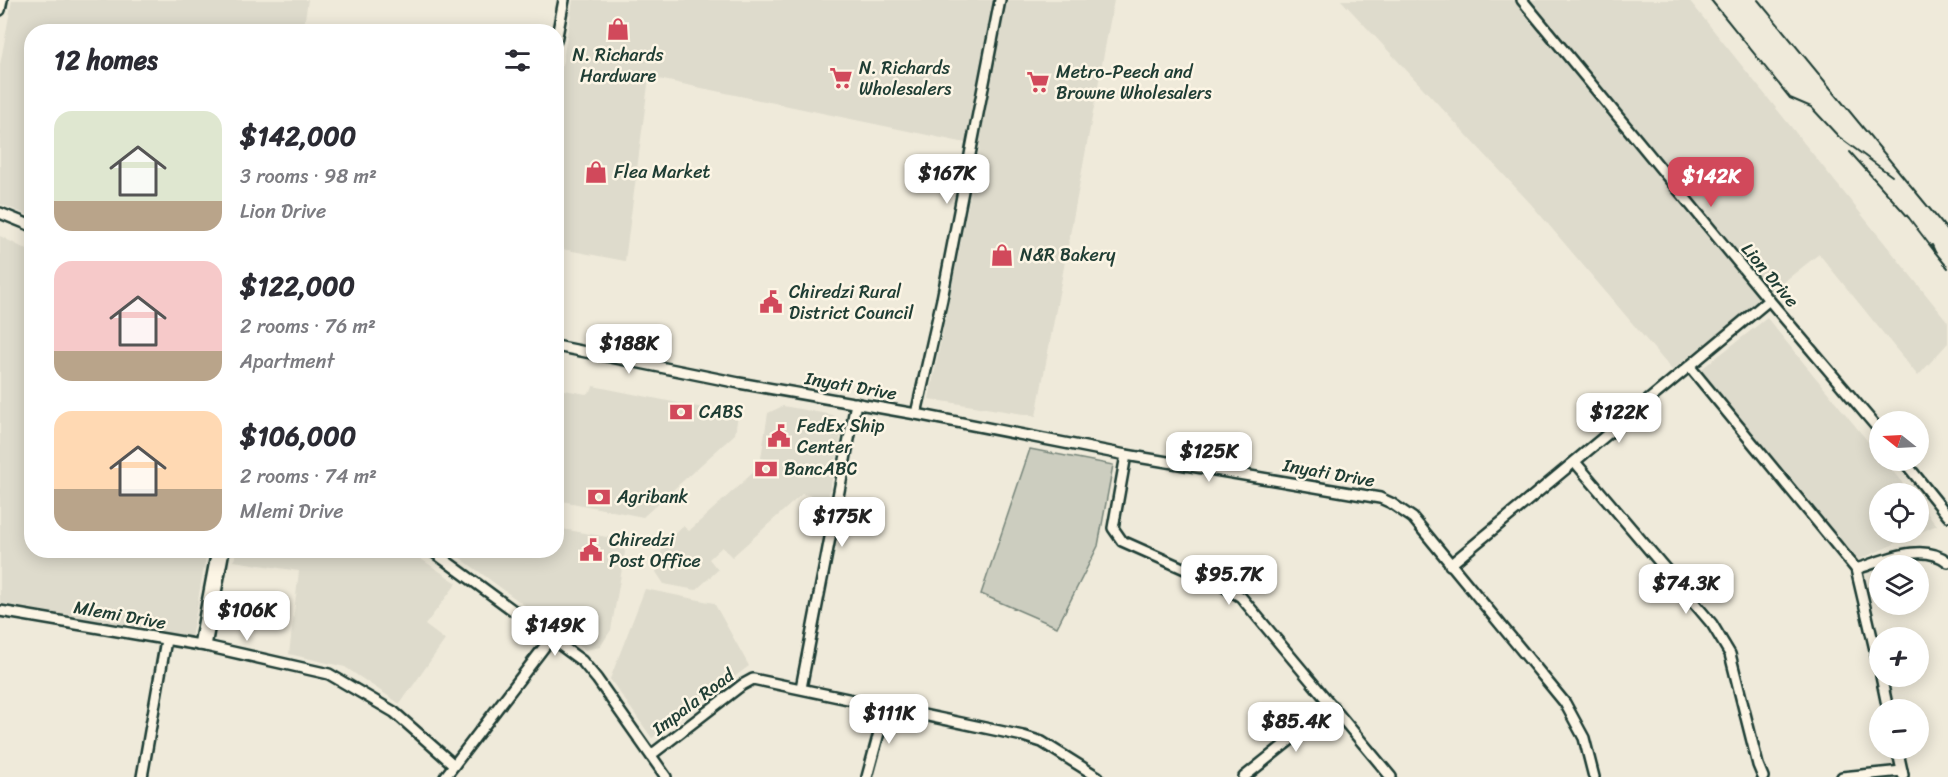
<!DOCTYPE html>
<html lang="en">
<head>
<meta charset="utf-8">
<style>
	body { margin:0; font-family:Sriracha,sans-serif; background:#f7f7f7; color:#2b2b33; height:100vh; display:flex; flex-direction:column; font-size:22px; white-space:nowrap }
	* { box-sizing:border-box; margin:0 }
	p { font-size:20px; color:#7c7c81 }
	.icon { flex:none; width:33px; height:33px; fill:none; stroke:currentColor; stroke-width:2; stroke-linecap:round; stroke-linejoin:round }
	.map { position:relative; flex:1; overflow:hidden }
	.panel { position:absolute; left:24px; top:24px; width:540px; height:534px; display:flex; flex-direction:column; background:#fff; border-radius:24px; box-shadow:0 3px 15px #0003 }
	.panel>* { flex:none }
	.needle { width:39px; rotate:288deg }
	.tools { position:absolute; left:1869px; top:411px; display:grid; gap:12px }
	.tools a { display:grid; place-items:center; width:60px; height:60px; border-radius:50%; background:#fff; box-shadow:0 3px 15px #0003; font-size:30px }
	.price { position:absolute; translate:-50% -51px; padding:0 14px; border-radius:12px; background:#fff; color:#222; font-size:20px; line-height:39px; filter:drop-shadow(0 2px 3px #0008) }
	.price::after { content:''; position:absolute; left:50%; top:36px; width:18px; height:14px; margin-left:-9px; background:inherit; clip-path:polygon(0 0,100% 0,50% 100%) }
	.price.active { background:#d1495b; color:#fff }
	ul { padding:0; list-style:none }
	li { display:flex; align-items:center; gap:18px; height:150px; padding:0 30px }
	li span { display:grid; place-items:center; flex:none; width:168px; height:120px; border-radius:18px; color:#555 }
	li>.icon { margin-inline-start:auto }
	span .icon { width:72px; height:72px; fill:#fffc; stroke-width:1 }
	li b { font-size:26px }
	h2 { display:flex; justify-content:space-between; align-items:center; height:72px; padding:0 30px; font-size:26px }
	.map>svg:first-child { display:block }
	.built { fill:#dedbcc }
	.green { fill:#cccdbf; stroke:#76857a; stroke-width:1.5 }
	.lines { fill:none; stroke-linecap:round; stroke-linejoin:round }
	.minor-casing { stroke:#1f3d34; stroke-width:14 }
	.minor { stroke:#fcf5e5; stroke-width:9 }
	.rail { stroke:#1f3d34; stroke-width:2 }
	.labels { text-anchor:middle; stroke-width:5; stroke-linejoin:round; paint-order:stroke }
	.poi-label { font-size:18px; fill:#1f3d34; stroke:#fcf5e5; text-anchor:start }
	.street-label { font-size:18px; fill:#1f3d34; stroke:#fcf5e5 }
</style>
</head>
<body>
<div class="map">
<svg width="1948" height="777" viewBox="0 0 1948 777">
	<rect width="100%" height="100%" fill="#efeada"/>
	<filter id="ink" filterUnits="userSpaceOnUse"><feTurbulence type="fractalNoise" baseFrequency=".0167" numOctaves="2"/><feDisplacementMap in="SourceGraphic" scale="12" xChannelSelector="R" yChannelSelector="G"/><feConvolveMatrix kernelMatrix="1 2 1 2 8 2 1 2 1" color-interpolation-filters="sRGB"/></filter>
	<g filter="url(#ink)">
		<g class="built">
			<path d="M12 0H308L303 31 32 32 31 216 0 204V65Z"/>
			<path d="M573 0H1114L1036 416 929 399 980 146 649 77 625 261 557 248V96Z"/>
			<path d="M1341 0H1689L1948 322V343L1918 376 1819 254 1672 370 1531 204Z"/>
			<path d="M0 236 31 252 32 550 207 551 191 638 0 603Z"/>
			<path d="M1767 318 1879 455 1880 460 1884 461 1911 493 1880 494V532H1918L1919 503 1937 525 1856 561 1699 371Z"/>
			<path d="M557 386 559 389 586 394 592 390 593 386 738 415 735 434 643 517 557 500Z"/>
			<path d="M783 406 833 415 843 426 828 499 802 494 732 557 722 547 709 559 718 570 696 590 664 584 656 572 663 545 683 526 689 531 767 460 761 458 768 413Z"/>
			<path d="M557 528 618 539 625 552 611 630 600 647 585 650 451 551 556 550Z"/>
			<path d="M236 551H409L457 583 425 625 445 640 400 704 345 667 289 654 299 571 234 561Z"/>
			<path d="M645 589 714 603 749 666 652 738 610 679Z"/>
		</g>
		<path class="green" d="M1030 449 1113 465 1098 546 1057 627 981 594Z"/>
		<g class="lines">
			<g class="minor-casing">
				<g id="minor">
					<path d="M1522 0 1769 300 1880 431"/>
					<path d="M0 10 2 0"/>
					<path d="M556 41 564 0"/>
					<path d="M0 213 32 226"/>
					<path d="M556 346 739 383 916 414 1126 455 1380 498 1391 503 1413 518 1565 703 1584 738 1594 777"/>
					<path d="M1690 367 1856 569 1880 671"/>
					<path d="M916 414 942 299 1000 0"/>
					<path d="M1126 455 1113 528 1122 541 1223 586 1241 597 1391 777"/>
					<path d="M1903 460 1948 516"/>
					<path d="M1575 462 1712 624 1730 654 1758 765 1763 777"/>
					<path d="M431 550 582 661 597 679 666 777"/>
					<path d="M1450 565 1769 300"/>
					<path d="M1856 569C1883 561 1923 541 1948 562"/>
					<path d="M0 611 206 646 329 674 394 712 454 765"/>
					<path d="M199 645 217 550"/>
					<path d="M206 646 224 550"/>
					<path d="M1881 676 1888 710"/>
					<path d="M801 688 856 403"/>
					<path d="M1897 748 1903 775"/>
					<path d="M651 755 742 685 753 679 1023 736 1042 742 1098 777"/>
					<path d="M142 777 166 640"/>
					<path d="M445 777 551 638"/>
					<path d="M867 777 886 707"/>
					<path d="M1244 777 1333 706"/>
					<path d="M1842 777 1902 771"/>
				</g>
			</g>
			<use href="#minor" class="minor"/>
			<g class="rail">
				<path d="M1711 0 1790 98 1811 107 1839 137 1892 176"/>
				<path d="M1758 0 1948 231"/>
				<path d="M1850 152 1909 218 1935 252"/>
				<path d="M1932 245 1935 252 1948 268"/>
			</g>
		</g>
	</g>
	<defs>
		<g id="shop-bare" transform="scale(1.8)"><path d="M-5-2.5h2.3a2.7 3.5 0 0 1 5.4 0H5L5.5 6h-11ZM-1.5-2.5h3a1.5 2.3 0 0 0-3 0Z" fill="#d1495b" stroke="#fcf5e5" stroke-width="2.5" paint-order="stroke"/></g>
		<g id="supermarket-bare" transform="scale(1.8)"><path d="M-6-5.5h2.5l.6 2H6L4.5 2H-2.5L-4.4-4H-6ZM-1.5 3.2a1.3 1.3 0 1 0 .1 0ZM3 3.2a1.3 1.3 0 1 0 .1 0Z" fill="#d1495b" stroke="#fcf5e5" stroke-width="2.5" paint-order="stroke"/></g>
		<g id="civic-bare" transform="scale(1.8)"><path d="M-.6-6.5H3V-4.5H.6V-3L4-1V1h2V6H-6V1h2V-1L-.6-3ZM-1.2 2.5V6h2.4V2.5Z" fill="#d1495b" stroke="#fcf5e5" stroke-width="2.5" paint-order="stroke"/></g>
		<g id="bank-bare" transform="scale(1.8)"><path d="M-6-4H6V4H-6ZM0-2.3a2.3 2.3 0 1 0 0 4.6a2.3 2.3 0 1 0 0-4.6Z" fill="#d1495b" stroke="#fcf5e5" stroke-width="2.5" paint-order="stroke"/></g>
	</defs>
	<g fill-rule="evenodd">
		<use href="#shop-bare" x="618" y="29"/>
		<use href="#supermarket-bare" x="841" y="78"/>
		<use href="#supermarket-bare" x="1038" y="82"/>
		<use href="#shop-bare" x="596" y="172"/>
		<use href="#shop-bare" x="1002" y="255"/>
		<use href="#civic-bare" x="771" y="302"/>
		<use href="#bank-bare" x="681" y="412"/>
		<use href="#civic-bare" x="779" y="436"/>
		<use href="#bank-bare" x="766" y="469"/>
		<use href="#bank-bare" x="599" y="497"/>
		<use href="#civic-bare" x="591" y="550"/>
	</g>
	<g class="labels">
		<g class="poi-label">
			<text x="618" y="61" text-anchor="middle">N. Richards<tspan x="618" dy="21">Hardware</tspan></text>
			<text x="859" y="74">N. Richards<tspan x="859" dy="21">Wholesalers</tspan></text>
			<text x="1056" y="78">Metro-Peech and<tspan x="1056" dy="21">Browne Wholesalers</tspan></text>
			<text x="614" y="178">Flea Market</text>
			<text x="1020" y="261">N&amp;R Bakery</text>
			<text x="789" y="298">Chiredzi Rural<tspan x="789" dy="21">District Council</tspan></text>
			<text x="699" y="418">CABS</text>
			<text x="797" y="432">FedEx Ship<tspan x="797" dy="21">Center</tspan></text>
			<text x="784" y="475">BancABC</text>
			<text x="617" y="503">Agribank</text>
			<text x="609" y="546">Chiredzi<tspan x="609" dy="21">Post Office</tspan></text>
		</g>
		<g class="street-label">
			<text transform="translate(1770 275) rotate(50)" y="6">Lion Drive</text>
			<text transform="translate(851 386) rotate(10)" y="6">Inyati Drive</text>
			<text transform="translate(1329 473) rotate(10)" y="6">Inyati Drive</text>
			<text transform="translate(120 615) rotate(10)" y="6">Mlemi Drive</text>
			<text transform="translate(693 702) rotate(-37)" y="6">Impala Road</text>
		</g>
	</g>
</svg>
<div class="tools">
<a><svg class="needle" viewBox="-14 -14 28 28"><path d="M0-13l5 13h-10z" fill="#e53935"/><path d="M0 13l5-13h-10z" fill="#7c7c81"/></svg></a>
<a><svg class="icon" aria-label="locate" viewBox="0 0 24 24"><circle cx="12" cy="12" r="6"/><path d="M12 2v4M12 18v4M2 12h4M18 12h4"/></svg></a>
<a><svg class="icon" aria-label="layers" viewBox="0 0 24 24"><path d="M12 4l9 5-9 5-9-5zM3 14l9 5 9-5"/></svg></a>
<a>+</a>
<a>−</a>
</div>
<b class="price" style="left:947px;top:205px">$167K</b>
<b class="price active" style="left:1711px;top:208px">$142K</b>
<b class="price" style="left:629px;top:375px">$188K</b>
<b class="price" style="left:1619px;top:444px">$122K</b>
<b class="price" style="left:1209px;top:483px">$125K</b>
<b class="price" style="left:842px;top:548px">$175K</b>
<b class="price" style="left:1229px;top:606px">$95.7K</b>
<b class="price" style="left:1686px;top:615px">$74.3K</b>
<b class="price" style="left:247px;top:642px">$106K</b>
<b class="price" style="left:555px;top:657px">$149K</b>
<b class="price" style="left:889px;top:745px">$111K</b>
<b class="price" style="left:1296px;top:753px">$85.4K</b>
<section class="panel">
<h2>12 homes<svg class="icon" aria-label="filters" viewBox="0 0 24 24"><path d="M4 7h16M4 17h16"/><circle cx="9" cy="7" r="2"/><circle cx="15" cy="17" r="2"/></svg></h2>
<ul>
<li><span style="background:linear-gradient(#dfe7d0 75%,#b9a48a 0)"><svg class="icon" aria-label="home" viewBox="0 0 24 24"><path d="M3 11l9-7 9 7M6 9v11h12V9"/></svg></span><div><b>$142,000</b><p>3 rooms · 98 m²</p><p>Lion Drive</p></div></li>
<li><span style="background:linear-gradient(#f6c9c9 75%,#b9a48a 0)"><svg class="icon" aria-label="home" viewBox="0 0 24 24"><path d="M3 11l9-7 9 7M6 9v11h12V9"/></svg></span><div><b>$122,000</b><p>2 rooms · 76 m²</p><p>Apartment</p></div></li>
<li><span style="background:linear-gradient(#ffd9b3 65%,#b9a48a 0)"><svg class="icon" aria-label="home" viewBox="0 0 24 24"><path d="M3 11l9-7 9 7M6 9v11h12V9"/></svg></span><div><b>$106,000</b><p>2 rooms · 74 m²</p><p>Mlemi Drive</p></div></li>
</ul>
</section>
</div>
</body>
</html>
